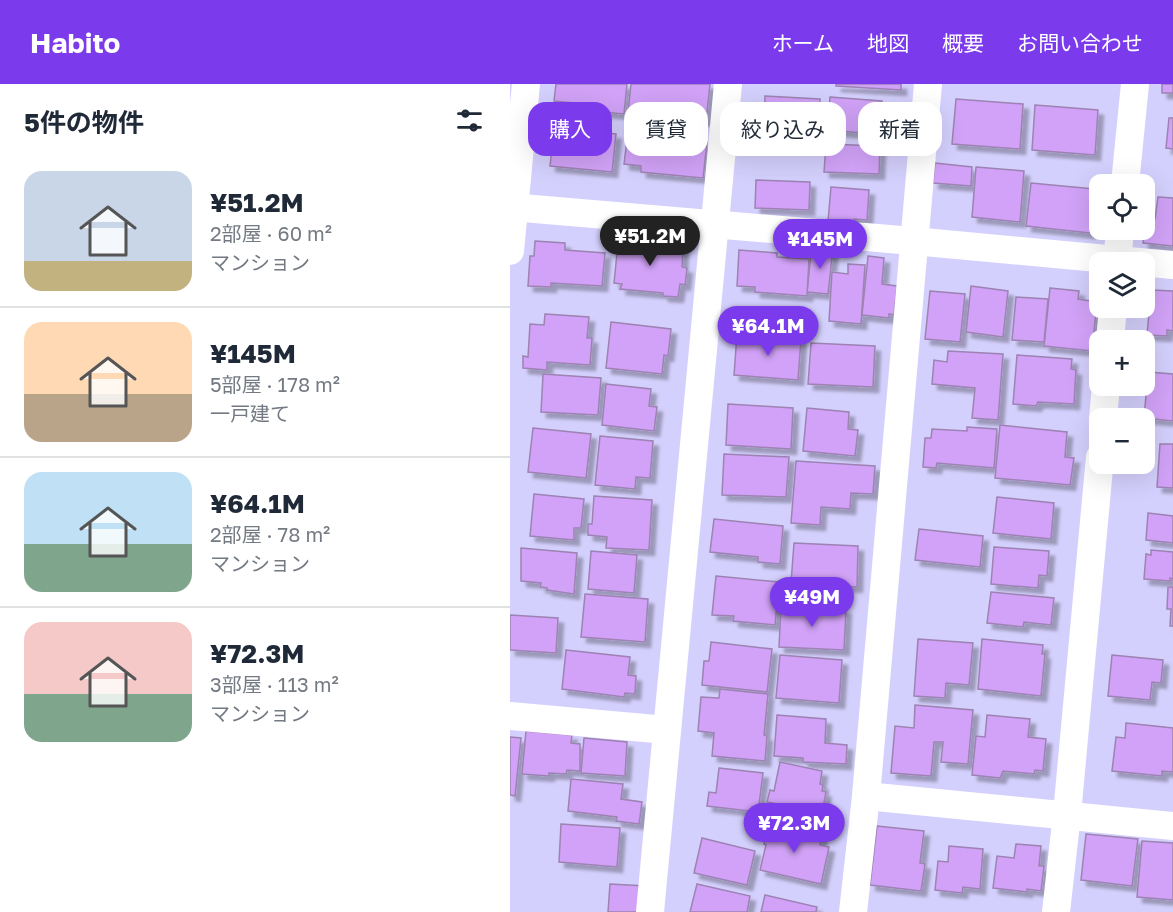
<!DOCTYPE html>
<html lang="ja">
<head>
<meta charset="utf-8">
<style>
	body { margin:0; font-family:"Golos Text","Noto Sans JP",sans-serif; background:#f6f6f7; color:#1f2937; height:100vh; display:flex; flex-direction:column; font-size:22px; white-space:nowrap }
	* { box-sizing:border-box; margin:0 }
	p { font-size:20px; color:#747a83 }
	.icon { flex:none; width:33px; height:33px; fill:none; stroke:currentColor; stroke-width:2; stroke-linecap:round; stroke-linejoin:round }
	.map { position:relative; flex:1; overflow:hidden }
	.sheet { display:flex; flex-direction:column; background:#fff; width:510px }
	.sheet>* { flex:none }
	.top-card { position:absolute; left:18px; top:18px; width:555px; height:54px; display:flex; gap:12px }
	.tools { position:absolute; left:579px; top:90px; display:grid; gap:12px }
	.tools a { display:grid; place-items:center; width:66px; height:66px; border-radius:12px; background:#fff; box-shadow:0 6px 24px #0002; font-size:30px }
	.price { position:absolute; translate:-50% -51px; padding:0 14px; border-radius:21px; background:#7c3aed; color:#fff; font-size:20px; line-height:39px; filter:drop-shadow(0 2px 3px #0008) }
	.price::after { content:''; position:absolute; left:50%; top:36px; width:18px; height:14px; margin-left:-9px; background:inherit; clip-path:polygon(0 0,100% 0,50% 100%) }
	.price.selected { background:#222; color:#fff }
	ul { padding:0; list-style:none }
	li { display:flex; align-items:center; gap:18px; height:150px; padding:0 24px }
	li+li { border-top:2px solid #e0e1e3 }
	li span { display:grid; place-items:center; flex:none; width:168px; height:120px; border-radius:18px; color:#555 }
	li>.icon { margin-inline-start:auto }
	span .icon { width:72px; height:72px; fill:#fffc; stroke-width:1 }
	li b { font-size:26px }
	h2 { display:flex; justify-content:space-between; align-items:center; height:72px; padding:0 24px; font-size:26px }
	.chip { padding:0 21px; border-radius:18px; background:#fff; box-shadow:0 6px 24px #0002; font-size:21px; line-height:54px }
	.chip.selected { background:#7c3aed; color:#fff }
	header { display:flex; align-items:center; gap:36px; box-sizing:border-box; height:84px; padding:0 30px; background:#7c3aed; color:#fff }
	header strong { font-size:28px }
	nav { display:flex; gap:33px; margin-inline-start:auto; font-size:21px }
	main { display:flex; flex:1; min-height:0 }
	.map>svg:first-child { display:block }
	.building { fill:#d1a2f7; stroke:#9d83b3; stroke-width:1.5; filter:url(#shadow) }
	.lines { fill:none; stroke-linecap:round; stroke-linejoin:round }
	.street { stroke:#fff; stroke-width:28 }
</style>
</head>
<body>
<header>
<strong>Habito</strong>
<nav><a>ホーム</a><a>地図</a><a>概要</a><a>お問い合わせ</a></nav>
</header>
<main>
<section class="sheet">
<h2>5件の物件<svg class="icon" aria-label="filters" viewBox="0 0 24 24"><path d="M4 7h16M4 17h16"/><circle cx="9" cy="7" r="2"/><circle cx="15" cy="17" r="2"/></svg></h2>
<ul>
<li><span style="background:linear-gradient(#c9d6e8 75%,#c2b280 0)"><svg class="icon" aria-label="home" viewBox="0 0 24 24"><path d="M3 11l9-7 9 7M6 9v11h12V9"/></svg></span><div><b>¥51.2M</b><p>2部屋 · 60 m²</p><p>マンション</p></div></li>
<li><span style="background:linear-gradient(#ffd9b3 60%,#b9a48a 0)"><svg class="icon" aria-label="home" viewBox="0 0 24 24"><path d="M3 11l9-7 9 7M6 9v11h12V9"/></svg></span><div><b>¥145M</b><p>5部屋 · 178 m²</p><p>一戸建て</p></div></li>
<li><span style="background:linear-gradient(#bfe0f5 60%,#7fa58c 0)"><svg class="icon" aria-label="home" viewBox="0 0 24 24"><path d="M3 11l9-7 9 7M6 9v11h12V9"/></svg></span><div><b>¥64.1M</b><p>2部屋 · 78 m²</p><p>マンション</p></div></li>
<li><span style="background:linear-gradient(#f6c9c9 60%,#7fa58c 0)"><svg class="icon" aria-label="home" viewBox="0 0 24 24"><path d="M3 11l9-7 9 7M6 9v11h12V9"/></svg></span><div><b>¥72.3M</b><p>3部屋 · 113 m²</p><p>マンション</p></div></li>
</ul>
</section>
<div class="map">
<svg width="663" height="828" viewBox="0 0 663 828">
	<defs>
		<filter id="shadow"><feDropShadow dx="5.5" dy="5.5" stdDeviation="1.5" flood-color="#0004"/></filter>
	</defs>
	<rect width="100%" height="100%" fill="#d4d0fd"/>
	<g class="building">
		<path d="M46 0H117L114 30 73 26 74 20 44 17Z"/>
		<path d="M121 0H200L196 37 118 29Z"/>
		<path d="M326 0H391V6L326 2Z"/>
		<rect x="652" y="0" width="11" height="9"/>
		<path d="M255 12 310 15 308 42 254 40Z"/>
		<path d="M320 13 372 17 371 33H381L379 58 354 56 353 49 317 46Z"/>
		<path d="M446 15 513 20 510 65 442 60Z"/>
		<path d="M525 21 588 26 585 71 522 66Z"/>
		<path d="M659 34H663V65L656 64Z"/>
		<path d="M119 39 179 46 178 55 197 58 193 94 131 88V82L114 80Z"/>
		<path d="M52 44 106 50 102 88 40 82 43 56 51 57Z"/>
		<path d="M316 60 370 62 369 90 314 88Z"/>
		<path d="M425 79 462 83 461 102 423 99Z"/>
		<path d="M466 83 514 87 510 138 462 133Z"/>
		<path d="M246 96 300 98 299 126 245 124Z"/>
		<path d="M521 99 584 105 580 149 516 142Z"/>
		<path d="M321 103 359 106 357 136 344 135 343 139 318 137Z"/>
		<path d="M648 113 663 114V162L633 159 636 134 645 135Z"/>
		<path d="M109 149 118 150 117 157 173 163 172 183 177 184 175 201 170 200 168 213 153 212V209L110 205 112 200 104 199Z"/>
		<path d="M25 157 55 159V166L95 169 92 202 41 199V203L18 202 20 172H24Z"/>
		<path d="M302 161 323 164 318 210 297 208Z"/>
		<path d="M229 166 267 169V173L299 175 297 212 245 208V203L227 202Z"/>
		<path d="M358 172 374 174 372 200 387 202 384 231 379 230V234L352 231Z"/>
		<path d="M338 180 355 181 351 240 319 237 322 188 338 190Z"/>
		<path d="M461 202 498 207 493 253 456 248Z"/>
		<path d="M540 204 569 207 568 215 587 218 582 267 534 262Z"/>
		<path d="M641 206 663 207V247L657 246V252L637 251Z"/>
		<path d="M420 207 455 210 450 258 415 255Z"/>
		<path d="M506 213 538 215 534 258 502 256Z"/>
		<path d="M35 230 79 233 77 254H82L80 281 37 278V286L13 284V272L18 273 20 240 34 241Z"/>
		<path d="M101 238 161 245 158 272 154 271 152 290 96 284Z"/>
		<path d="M227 250 291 255 288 296 224 291Z"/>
		<path d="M301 259 365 262 363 303 298 300Z"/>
		<path d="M438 267 493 270 488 336 462 334 465 304 422 300 424 276 437 278Z"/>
		<path d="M507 271 562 275 561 285 566 286 564 320 528 318 526 322 503 320Z"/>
		<path d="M638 288 663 290V337L634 334Z"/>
		<path d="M33 290 91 294 88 331 31 328Z"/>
		<path d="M96 300 141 305 139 322 147 323 144 347 92 341Z"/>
		<path d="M218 320 283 324 281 365 216 361Z"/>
		<path d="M297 324 339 328 338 345 348 346 345 372 293 367Z"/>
		<path d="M490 341 557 348 555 373 564 374 560 401 485 394Z"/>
		<path d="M457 343 487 345 484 384 427 379 426 384 413 383 415 354H421L422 345 457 347Z"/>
		<path d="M23 344 81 350 76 394 18 388Z"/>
		<path d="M90 352 143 357 140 394 126 393 125 405 85 401Z"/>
		<path d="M650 360H663V404L647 403Z"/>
		<path d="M214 370 279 373 276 413 212 411Z"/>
		<path d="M286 377 365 382 363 410 341 409 340 425 311 423 310 441 281 439Z"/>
		<path d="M24 410 74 415 71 444H64V456L20 452Z"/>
		<path d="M84 412 142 416 139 466 96 464 97 453 78 451V440H82Z"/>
		<path d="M487 413 544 419 541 455 483 449Z"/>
		<path d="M638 429 663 432V459L636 456Z"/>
		<path d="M204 435 273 442 270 480 248 478V473L200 468Z"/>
		<path d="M409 445 473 452 470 483 405 476Z"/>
		<path d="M284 459 348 462 347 503 281 499Z"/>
		<path d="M484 463 539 467 537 492 529 491 528 504 481 500Z"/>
		<path d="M11 464 67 469 64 510 37 506V504L30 503 31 499 11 497Z"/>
		<path d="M641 466 663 468V495L660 494V497L634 495 636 470 641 471Z"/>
		<path d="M81 467 127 471 124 509 78 505Z"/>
		<path d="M206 492 269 498 265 541 223 537 224 532 202 531Z"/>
		<path d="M658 503H663V542H660L661 525H657Z"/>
		<path d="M481 508 544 514 541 541 514 538 513 543 477 539Z"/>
		<path d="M75 510 138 515 135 558 71 553Z"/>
		<path d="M271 522 336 525 334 566 269 563Z"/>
		<path d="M0 531 48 534 46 569 0 566Z"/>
		<path d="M408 555 463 559 459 601 436 599 435 614 404 612Z"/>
		<path d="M472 555 533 561 532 570H535L531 612 468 605Z"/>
		<path d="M201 558 262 565 257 608 192 601 194 577H199Z"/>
		<path d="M56 566 120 573 118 591 126 592 125 610 115 609 114 613 52 605Z"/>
		<path d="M270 571 332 576 329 619 266 614Z"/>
		<path d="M602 571 653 576 651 599 642 598 640 616 598 612Z"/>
		<path d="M210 605 258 610 254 651 257 652 255 677 202 672 204 649 188 647 191 613 209 614Z"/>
		<path d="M405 621 463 626 458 680 431 678 433 658H424L421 692 381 689 385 642 404 644Z"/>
		<path d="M267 631 316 635 315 659 337 661 336 680 293 678V674L264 672Z"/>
		<path d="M477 631 520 635 518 653 536 655 533 687 525 686 524 690 493 687 490 694 462 691 466 652 475 653Z"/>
		<path d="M616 639 663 644V688L652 687V692L602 687 606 653 615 654Z"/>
		<path d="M16 647 62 651 61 659 70 660V687L57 686 56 690 39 689V692L12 690Z"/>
		<path d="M0 653 11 654 5 712 0 711Z"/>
		<path d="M74 654 117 658 115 692 71 689Z"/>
		<path d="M270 678 312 687 310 700 313 701 312 707 316 708 312 729 257 718 260 706 264 707Z"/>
		<path d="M209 684 253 689 248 728 197 722 199 708 206 709Z"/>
		<path d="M61 695 113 700 111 715 132 718 129 740 106 737 107 733 58 727Z"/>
		<path d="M259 739 312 751 310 761 319 763 311 800 250 786 256 761 254 760Z"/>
		<path d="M51 740 110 744 107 783 49 778Z"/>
		<path d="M367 742 414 747 410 779 415 780 411 807 360 801Z"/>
		<path d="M576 750 628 755 622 802 571 796Z"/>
		<path d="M192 754 245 767 237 801 184 789Z"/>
		<path d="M632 757 663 759V816L627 813Z"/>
		<path d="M506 760 531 762 529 782H534L531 807 517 805V808L483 804 487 772 504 774Z"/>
		<path d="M439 762 473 765 470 805 453 803 452 809 425 806 428 777 438 778Z"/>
		<path d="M100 800 136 802 134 828H98Z"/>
		<path d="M187 800 240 812 237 828H180Z"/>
		<path d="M255 811 307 823 306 828H251Z"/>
	</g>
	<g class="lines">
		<g class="street">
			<path d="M615 100 625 0"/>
			<path d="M0 123 403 157 663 181"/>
			<path d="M0 167 16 0"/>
			<path d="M607 178 610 146"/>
			<path d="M600 256 603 224"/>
			<path d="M593 334 596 302"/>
			<path d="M0 632 157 646"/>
			<path d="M356 712 663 742"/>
			<path d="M140 828 218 0"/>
			<path d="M343 828 356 712 418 0"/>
			<path d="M546 828 557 730 590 373"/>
		</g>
	</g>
</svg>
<div class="tools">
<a><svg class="icon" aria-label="locate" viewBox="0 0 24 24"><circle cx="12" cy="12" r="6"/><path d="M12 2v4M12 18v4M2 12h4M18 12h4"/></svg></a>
<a><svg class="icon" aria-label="layers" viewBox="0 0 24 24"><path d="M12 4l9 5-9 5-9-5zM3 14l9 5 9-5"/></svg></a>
<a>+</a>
<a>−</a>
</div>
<b class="price selected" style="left:140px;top:183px">¥51.2M</b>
<b class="price" style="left:310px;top:186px">¥145M</b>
<b class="price" style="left:258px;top:273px">¥64.1M</b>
<b class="price" style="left:302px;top:544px">¥49M</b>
<b class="price" style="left:284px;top:770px">¥72.3M</b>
<div class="top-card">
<a class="chip selected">購入</a>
<a class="chip">賃貸</a>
<a class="chip">絞り込み</a>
<a class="chip">新着</a>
</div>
</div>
</main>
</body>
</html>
